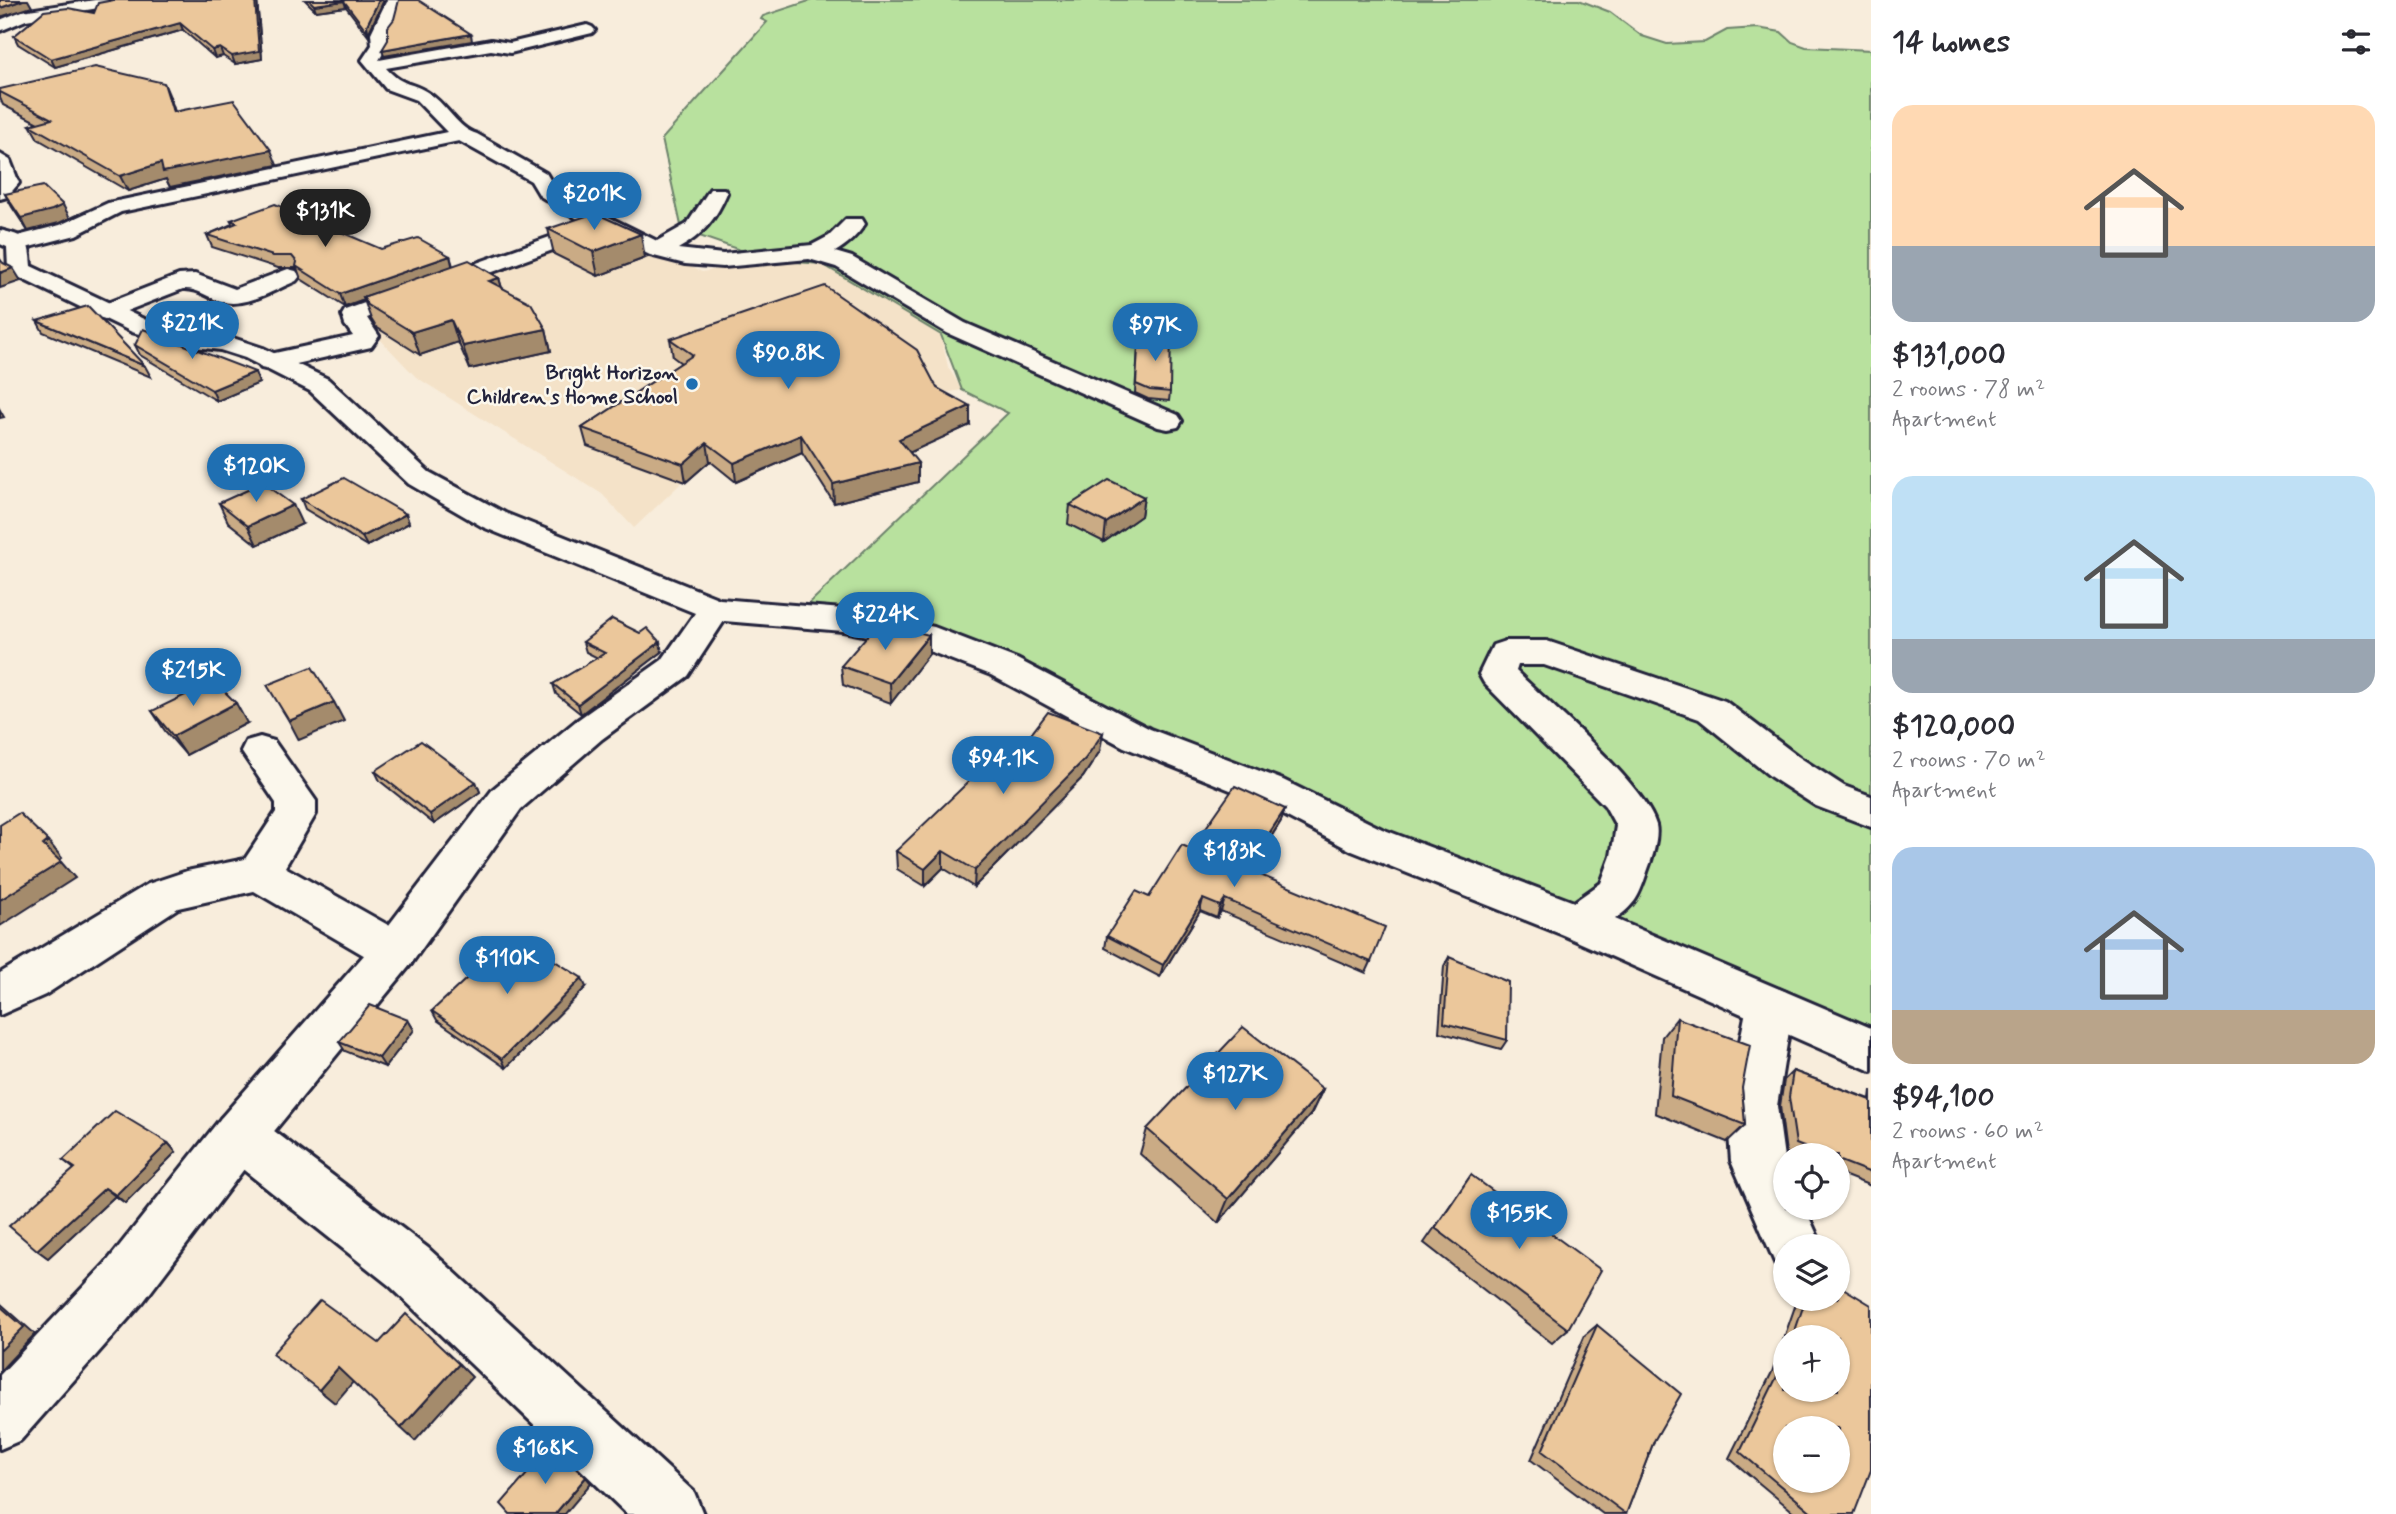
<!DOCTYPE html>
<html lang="en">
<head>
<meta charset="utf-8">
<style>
	body { margin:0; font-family:Mynerve,sans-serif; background:#f7f7f7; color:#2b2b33; height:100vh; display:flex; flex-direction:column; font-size:26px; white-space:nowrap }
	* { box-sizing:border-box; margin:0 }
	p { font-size:23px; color:#7c7c81 }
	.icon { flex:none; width:38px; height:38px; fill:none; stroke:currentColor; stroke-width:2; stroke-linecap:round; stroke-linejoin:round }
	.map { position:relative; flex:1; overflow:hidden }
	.sheet { display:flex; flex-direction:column; background:#fff; width:525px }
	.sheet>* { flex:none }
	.buttons { position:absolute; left:1773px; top:1143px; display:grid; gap:14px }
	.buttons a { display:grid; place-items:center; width:77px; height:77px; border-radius:50%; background:#fff; box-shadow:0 2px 5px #0004; font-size:35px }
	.price { position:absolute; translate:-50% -60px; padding:0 16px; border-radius:24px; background:#1f6fb2; color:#fff; font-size:23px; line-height:46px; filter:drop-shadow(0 2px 4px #0008) }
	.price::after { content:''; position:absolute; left:50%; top:42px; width:21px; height:16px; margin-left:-10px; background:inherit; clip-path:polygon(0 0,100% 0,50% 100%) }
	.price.selected { background:#222; color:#fff }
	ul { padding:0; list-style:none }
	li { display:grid; align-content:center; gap:14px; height:371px; padding:0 21px }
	li span { display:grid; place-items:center; height:217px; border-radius:21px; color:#555 }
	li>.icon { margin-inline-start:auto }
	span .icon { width:126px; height:126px; fill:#fffc; stroke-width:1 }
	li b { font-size:30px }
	h2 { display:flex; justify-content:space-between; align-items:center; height:84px; padding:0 21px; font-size:30px }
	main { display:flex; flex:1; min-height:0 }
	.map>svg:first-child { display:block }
	.built { fill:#f4e2c8 }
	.green { fill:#b8e19e; stroke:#6d826c; stroke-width:2 }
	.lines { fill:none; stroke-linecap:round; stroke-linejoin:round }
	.street-casing { stroke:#22223b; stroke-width:6 }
	.secondary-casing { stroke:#22223b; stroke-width:6 }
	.street { fill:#fbf7ec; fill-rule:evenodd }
	.secondary { fill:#fbf7ec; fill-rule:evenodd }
	.wall { fill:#caab85; stroke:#22223b; stroke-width:2; fill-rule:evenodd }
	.shaded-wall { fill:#a48b6c; stroke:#22223b; stroke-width:2 }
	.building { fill:#ebc79b; stroke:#22223b; stroke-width:2; fill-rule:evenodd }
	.poi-dot { fill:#1f6fb2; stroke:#fbf7ec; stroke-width:2.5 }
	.labels { text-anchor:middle; stroke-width:5; stroke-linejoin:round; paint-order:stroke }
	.far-poi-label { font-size:21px; font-weight:bold; fill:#22223b; stroke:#fbf7ec; text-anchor:end }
</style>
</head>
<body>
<main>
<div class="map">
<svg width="1871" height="1514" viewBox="0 0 1871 1514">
	<rect width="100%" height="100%" fill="#f8eddc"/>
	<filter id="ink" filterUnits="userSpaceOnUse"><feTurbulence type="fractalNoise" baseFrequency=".0143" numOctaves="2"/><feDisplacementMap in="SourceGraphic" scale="14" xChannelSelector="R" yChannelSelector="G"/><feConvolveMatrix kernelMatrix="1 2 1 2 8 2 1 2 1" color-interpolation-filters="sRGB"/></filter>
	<g filter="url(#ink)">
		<path class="built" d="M603 227 702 272 769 260 822 263 941 336 948 367 962 390 855 408 695 470 634 528 602 494 416 377 358 316Z"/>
		<path class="green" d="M812 0H1579L1610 12 1642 36 1667 44 1705 42 1727 30 1757 28 1781 32 1792 42 1806 47 1871 50V1030L1137 738 922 635 797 615 1008 413 962 390 941 335 822 264 769 260 682 230 662 139 767 22 761 19 763 16Z"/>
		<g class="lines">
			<g class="street-casing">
				<g id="street">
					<path d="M95 0H130L123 4 26 20 0 31V20L22 11Z"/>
					<path d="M387 0H401L393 25 387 33 388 45 379 60 491 40 510 43 587 25 592 27 595 30 592 33 510 53 491 50 386 68C404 88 412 81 430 94 447 105 458 129 477 134L546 173 555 188 564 195 657 241 687 224 710 189H724L727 193C716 219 703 235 678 249L723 254 812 245 829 236 846 219H862L865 224C857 236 847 245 835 252L852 257 965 323 1178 415 1182 421 1178 427 1168 429 1158 427 947 333 836 267 809 259 723 267 685 264 650 255 602 232 367 318 379 336 371 347 270 370 261 368 257 362 261 356 353 336 345 325 342 315 345 310 586 224 540 196 531 181 459 141 121 212 76 235 18 250 10 248 7 243 10 238 60 225 108 203 447 132 416 100 386 89 362 60 372 45 371 33Z"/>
					<path d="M288 269 296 271 300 276 296 281C274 290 244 309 220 301 207 297 197 288 183 289L106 319 97 317 94 312 97 307 179 275 195 274 235 289Z"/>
					<path d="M260 737 274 741 316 801V814L285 867 411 938 417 951 411 964 395 970 379 964 254 891 178 908 45 995 0 1015V973L148 884 187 871 245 859 276 812V803L241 751 246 741Z"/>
					<path d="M1770 986 1786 992 1793 1006 1777 1106 1785 1165V1208H1805L1822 1246H1785V1269L1776 1265 1731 1161 1727 1106 1747 1006 1754 992Z"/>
					<path d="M239 1111 257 1118 428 1248 694 1492 703 1514H627L390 1286 221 1152 214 1135 221 1118Z"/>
				</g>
			</g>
			<g class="secondary-casing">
				<g id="secondary">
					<path d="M0 154 10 160 19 183 7 197 0 199Z"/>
					<path d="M0 230C27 237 29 238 31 266L150 322 179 330 233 338 263 348 328 379 429 472 505 513 720 599 843 609 934 627 1017 659 1150 729 1283 780 1382 829 1574 902 1601 883 1611 856 1616 826 1605 806 1484 683 1479 674 1493 645 1505 641H1547L1725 701 1799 757 1844 786 1871 796V827L1816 806 1771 777 1699 719 1544 665H1518L1516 671C1550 705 1644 783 1656 825 1659 838 1652 859 1647 872 1639 896 1636 904 1615 919L1871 1028V1071L1563 935 1352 851 1255 800 1124 747 991 675 914 645 843 631 724 621 688 676 602 739 521 809 411 964 257 1152 143 1302 21 1440 0 1449V1375L105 1264 221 1118 379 938 493 789 576 721 662 660 695 613 483 527 409 484 310 391 245 358 220 350 178 345 132 332 12 274 8 269 7 247 0 244Z"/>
				</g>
			</g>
			<use href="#street" class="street"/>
			<use href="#secondary" class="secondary"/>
		</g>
		<g class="wall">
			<path d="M257 0 262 59 235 64 223 56 215 58 183 30 55 67 18 44 14 36 94 13Z"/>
			<path d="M305 0H384L369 32V37L346 7 316 11Z"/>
			<path d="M0 89 170 97 175 112 277 165 170 187 166 179 128 191 38 139 30 125 38 123 3 105 0 98Z"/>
			<path d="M5 194 70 218 59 223 28 231 12 207Z"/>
			<path d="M231 220 381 249 450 256 453 266 499 278 502 288 546 329 551 351 470 369 458 342 420 355 376 327 371 319 364 300 345 307 301 279 297 268H278L212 247 207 235 232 224Z"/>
			<path d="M548 229 645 258 598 276 554 254Z"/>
			<path d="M37 321 145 366 151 377 43 332Z"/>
			<path d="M670 339 937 388 970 425 910 452 918 482 834 503 802 453 736 482 710 461 686 482 587 446 582 428 681 363 673 357Z"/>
			<path d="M135 345 259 383 217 401 140 355Z"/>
			<path d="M1138 348 1170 392 1169 401 1148 399 1135 393Z"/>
			<path d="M1144 497 1141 516 1104 542 1068 524 1070 505Z"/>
			<path d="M301 499 406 514 409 523 367 546 305 509Z"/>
			<path d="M219 503 302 524 257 545 228 522Z"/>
			<path d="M929 635V654L891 703 843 685 841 666Z"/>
			<path d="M583 642 662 652 581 714 556 694 553 684 598 658 586 652Z"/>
			<path d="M152 711 247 723 186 755 165 731Z"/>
			<path d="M1100 751 1083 777 974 887 943 868 925 886 897 869 896 851 999 776Z"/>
			<path d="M375 771 476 782 480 792 434 824 380 781Z"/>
			<path d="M1285 809 1281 821 1250 871 1371 962 1366 973 1221 911 1217 918 1200 911 1160 977 1105 948 1107 936 1149 897 1191 849Z"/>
			<path d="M1449 957 1507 1040 1501 1049 1439 1032 1444 966Z"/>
			<path d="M586 987 506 1068 437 1020 432 1011Z"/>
			<path d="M1677 1018 1742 1088 1745 1125 1727 1142 1655 1113 1662 1037Z"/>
			<path d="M408 1020 414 1030 385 1067 345 1051 339 1042Z"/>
			<path d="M1793 1071 1870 1099 1871 1090V1186L1838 1173V1155H1792L1786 1153 1780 1106 1784 1080Z"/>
			<path d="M1323 1089 1311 1114 1218 1223 1140 1154 1147 1129Z"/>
			<path d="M168 1143 176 1152 125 1203 115 1196 48 1258 37 1250 74 1169 63 1160Z"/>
			<path d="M1471 1175 1568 1329 1552 1343 1424 1243Z"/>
			<path d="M1798 1298H1838L1854 1514H1796L1729 1458 1772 1372ZM1785 1337H1838L1785 1390Z"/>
			<path d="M1597 1325 1654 1441 1626 1514H1603L1531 1460 1585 1335Z"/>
		</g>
		<g class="shaded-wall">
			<path d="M23 0H28L32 7 0 17V8Z"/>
			<path d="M255 0H257L262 59 235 64 232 56Z"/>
			<path d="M379 0H384L369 32V37L367 25Z"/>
			<path d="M344 1 346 7 316 11 314 5Z"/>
			<path d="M180 23 183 30 55 67 51 59Z"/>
			<path d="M471 34 472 41 384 56 382 50Z"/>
			<path d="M220 48 223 56 215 58 212 50Z"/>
			<path d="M164 83 170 97 180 127 173 112Z"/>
			<path d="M271 150 277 165 170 187 166 179 128 191 120 176 161 163Z"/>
			<path d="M63 205 70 218 59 223 28 231 21 218Z"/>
			<path d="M641 234 645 258 598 276 593 252Z"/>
			<path d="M450 256 453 269 363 297 364 300 345 307 340 294Z"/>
			<path d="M13 268 21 281 0 288V273Z"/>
			<path d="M499 278 505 299 489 281Z"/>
			<path d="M451 320 458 342 420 355 412 332Z"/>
			<path d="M546 329 551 351 470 369 463 346Z"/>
			<path d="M255 372 259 383 217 401 212 390Z"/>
			<path d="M970 406V425L900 457 899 439Z"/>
			<path d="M0 410 4 417 0 418Z"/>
			<path d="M801 435 802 453 736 482 734 463Z"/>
			<path d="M707 443 710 461 686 482 683 464Z"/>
			<path d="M918 463V482L834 503 833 484Z"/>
			<path d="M1144 497 1141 516 1104 542 1106 523Z"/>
			<path d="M293 505 302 524 257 545 248 526Z"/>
			<path d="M406 514 409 523 367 546 362 537Z"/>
			<path d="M929 635V654L891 703 890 683Z"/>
			<path d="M660 642 662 652 581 714 578 704Z"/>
			<path d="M334 702 344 721 299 740 289 721Z"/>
			<path d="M236 703 247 723 186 755 173 736Z"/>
			<path d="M1103 733 1100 751 1083 777 974 887 975 870Z"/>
			<path d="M476 782 480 792 434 824 430 814Z"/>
			<path d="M1285 809 1281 821 1243 881 1246 869Z"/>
			<path d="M48 841 62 858 57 861 43 845Z"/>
			<path d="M943 851V868L925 886V869Z"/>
			<path d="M61 862 75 878 0 926V900Z"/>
			<path d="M1203 899 1200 911 1160 977 1163 965Z"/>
			<path d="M1225 899 1221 911 1217 918 1220 906Z"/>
			<path d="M582 978 586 987 506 1068 502 1059Z"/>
			<path d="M408 1020 414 1030 385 1067 379 1058Z"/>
			<path d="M1323 1089 1311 1114 1218 1223 1228 1199Z"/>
			<path d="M168 1143 176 1152 125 1203 116 1195Z"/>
			<path d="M105 1188 115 1196 48 1258 37 1250Z"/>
			<path d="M0 1303 35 1334 0 1371Z"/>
			<path d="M459 1364 472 1377 415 1441 401 1428Z"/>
			<path d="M338 1368 354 1381 335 1403 319 1390Z"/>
			<path d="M586 1477 591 1483 565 1514H555Z"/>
		</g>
		<g class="building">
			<path d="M0 0H23L0 8Z"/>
			<path d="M114 0H255L259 51 232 56 220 48 212 50 180 23 51 59 14 36 44 11 68 8 94 13 98 3Z"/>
			<path d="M309 0H379L367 25V31L344 1 314 5Z"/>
			<path d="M399 0H418L471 34 382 50 388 40V27L394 19Z"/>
			<path d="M95 67 164 83 173 112 234 100 271 150 163 172 161 163 120 176 30 125 52 119 0 92V89Z"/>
			<path d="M43 186 63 205 52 210 21 218 5 194Z"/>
			<path d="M275 204 381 249 418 238 450 256 340 294 296 266 297 262 292 256H273L207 235 237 223 231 220Z"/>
			<path d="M595 213 641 234 593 252 548 229Z"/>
			<path d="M0 259 3 263 13 268 0 273Z"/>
			<path d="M469 260 499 278 489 281 531 303 546 329 463 346 451 320 412 332 368 305 363 297Z"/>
			<path d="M825 286 917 350 937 388 970 406 899 439 918 463 833 484 801 435 734 463 707 443 683 464 582 428 693 355 670 339Z"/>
			<path d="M88 306 145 366 37 321Z"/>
			<path d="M1171 327 1170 392 1150 390 1136 384 1138 348Z"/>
			<path d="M143 329 255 372 212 390 135 345Z"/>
			<path d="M344 478 406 514 362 537 301 499Z"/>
			<path d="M1109 480 1144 497 1106 523 1070 505Z"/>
			<path d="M263 483 293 505 248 526 219 503Z"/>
			<path d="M612 619 640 633 647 628 660 642 578 704 553 684 605 653 583 642Z"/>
			<path d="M879 622 929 635 890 683 841 666Z"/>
			<path d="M312 667 334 702 289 721 267 685Z"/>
			<path d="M214 681 236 703 173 736 152 711Z"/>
			<path d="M1048 712 1103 733 1085 759 975 870 943 851 925 869 896 851 984 767 999 776Z"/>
			<path d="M421 741 476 782 430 814 375 771Z"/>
			<path d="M1235 786 1285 809 1246 869 1385 927 1371 962 1225 899 1220 906 1203 899 1163 965 1107 936 1136 891 1149 897 1182 845 1191 849Z"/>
			<path d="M19 813 48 841 43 845 61 862 0 900V825Z"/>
			<path d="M513 935 582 978 502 1059 432 1011Z"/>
			<path d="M1449 957 1508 982 1507 1040 1444 1023Z"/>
			<path d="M370 1005 408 1020 379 1058 339 1042Z"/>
			<path d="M1677 1018 1750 1045 1742 1088 1745 1125 1671 1096Z"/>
			<path d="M1243 1027 1323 1089 1228 1199 1147 1129Z"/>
			<path d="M1793 1071 1871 1100V1173L1838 1160V1155H1824L1796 1144 1789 1097Z"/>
			<path d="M115 1111 168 1143 116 1195 105 1188 37 1250 9 1226 75 1168 63 1160Z"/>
			<path d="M1471 1175 1601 1270 1568 1329 1435 1228Z"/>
			<path d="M1838 1285 1871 1305V1470L1854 1514H1814L1740 1452 1785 1360V1390H1838V1337H1793L1806 1298H1838ZM1785 1428H1838V1480H1785Z"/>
			<path d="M320 1300 379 1343 406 1314 459 1364 401 1428 338 1368 319 1390 272 1354Z"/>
			<path d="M0 1306 24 1327 0 1351Z"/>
			<path d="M1597 1325 1681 1394 1654 1441 1626 1514 1542 1451Z"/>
			<path d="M552 1445 586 1477 555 1514H510L501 1504Z"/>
		</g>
	</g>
	<circle class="poi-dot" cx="692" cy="384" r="7"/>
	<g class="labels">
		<g class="far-poi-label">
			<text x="678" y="379">Bright Horizon<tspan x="678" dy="24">Children's Home School</tspan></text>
		</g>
	</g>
</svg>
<div class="buttons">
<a><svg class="icon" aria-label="locate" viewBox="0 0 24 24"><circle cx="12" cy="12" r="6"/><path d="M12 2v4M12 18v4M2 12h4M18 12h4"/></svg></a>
<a><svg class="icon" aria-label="layers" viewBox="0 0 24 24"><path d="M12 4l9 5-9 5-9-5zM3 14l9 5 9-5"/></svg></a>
<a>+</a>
<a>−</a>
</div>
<b class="price" style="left:594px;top:232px">$201K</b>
<b class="price selected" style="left:325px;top:249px">$131K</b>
<b class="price" style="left:192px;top:361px">$221K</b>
<b class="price" style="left:1155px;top:363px">$97K</b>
<b class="price" style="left:788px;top:391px">$90.8K</b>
<b class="price" style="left:256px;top:504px">$120K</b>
<b class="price" style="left:885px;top:652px">$224K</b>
<b class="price" style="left:193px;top:708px">$215K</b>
<b class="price" style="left:1003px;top:796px">$94.1K</b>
<b class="price" style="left:1234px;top:889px">$183K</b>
<b class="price" style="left:507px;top:996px">$110K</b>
<b class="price" style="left:1235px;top:1112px">$127K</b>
<b class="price" style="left:1519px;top:1251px">$155K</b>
<b class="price" style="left:545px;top:1486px">$168K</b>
</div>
<section class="sheet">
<h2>14 homes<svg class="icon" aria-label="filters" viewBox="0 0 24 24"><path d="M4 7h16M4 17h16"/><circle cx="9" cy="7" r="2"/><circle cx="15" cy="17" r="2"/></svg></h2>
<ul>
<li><span style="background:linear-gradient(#ffd9b3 65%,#9aa5b1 0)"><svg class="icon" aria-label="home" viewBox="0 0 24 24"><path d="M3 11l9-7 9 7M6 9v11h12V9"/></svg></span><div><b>$131,000</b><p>2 rooms · 78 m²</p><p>Apartment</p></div></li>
<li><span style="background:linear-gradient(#bfe0f5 75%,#9aa5b1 0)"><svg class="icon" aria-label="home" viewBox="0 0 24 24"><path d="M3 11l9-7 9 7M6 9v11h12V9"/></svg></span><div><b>$120,000</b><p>2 rooms · 70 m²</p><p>Apartment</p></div></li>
<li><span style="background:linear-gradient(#a9c7e8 75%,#b9a48a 0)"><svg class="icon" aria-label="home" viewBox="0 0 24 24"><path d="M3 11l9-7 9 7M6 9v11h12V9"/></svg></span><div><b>$94,100</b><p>2 rooms · 60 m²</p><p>Apartment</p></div></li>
</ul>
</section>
</main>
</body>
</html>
